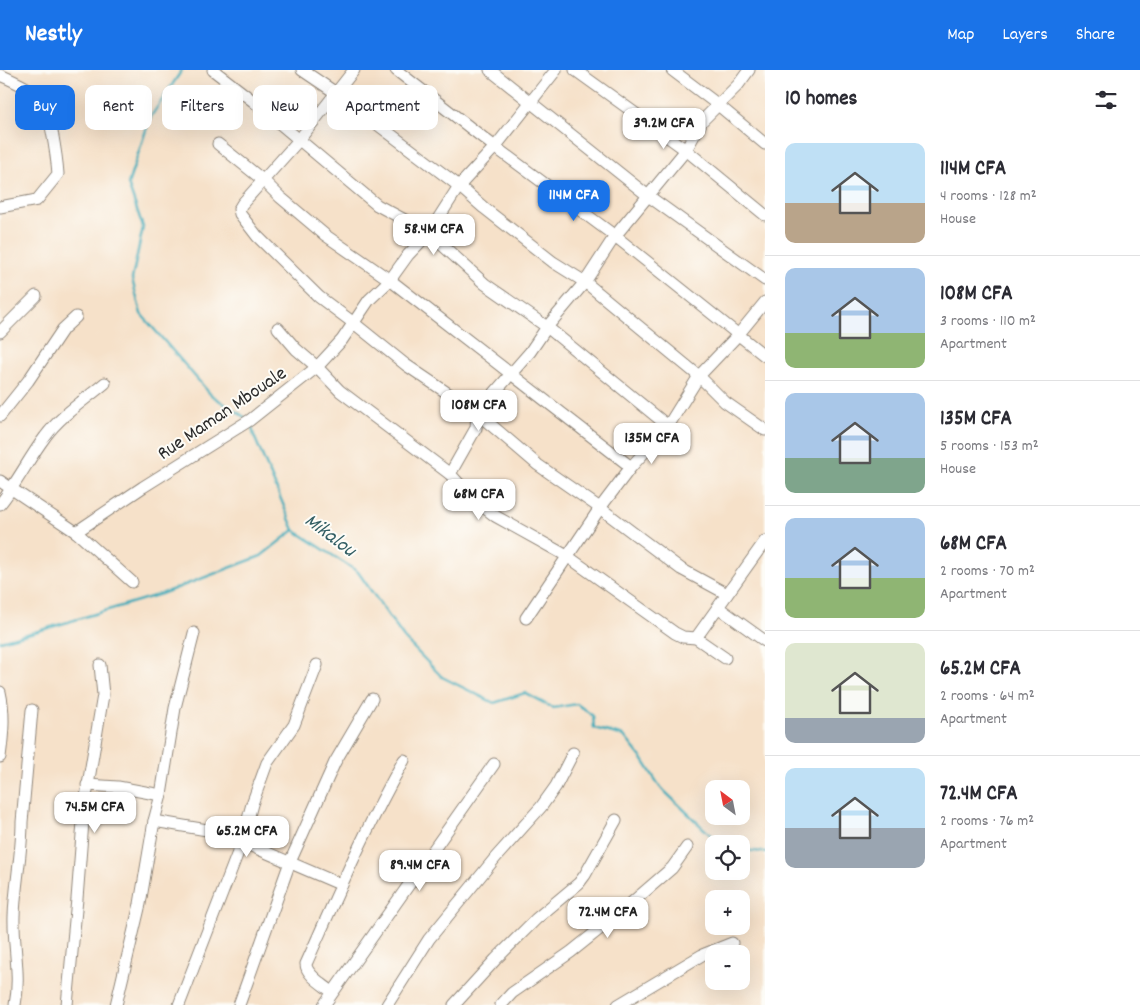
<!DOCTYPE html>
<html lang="en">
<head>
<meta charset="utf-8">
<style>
	body { margin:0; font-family:Dekko,sans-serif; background:#f2f2f3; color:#2b2b33; height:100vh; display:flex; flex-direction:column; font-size:19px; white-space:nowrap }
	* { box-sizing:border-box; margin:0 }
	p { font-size:16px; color:#7c7c81 }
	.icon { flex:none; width:28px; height:28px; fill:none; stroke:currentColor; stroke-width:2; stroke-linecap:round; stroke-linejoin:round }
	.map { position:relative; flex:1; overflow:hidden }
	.drawer { display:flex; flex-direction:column; background:#fff; width:375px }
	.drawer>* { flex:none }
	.top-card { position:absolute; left:15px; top:15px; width:475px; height:45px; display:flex; gap:10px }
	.needle { width:32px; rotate:328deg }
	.buttons { position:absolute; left:705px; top:710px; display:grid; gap:10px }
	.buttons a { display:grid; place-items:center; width:45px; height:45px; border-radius:10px; background:#fff; box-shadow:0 5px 20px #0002; font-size:25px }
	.price { position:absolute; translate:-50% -42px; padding:0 11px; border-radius:10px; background:#fff; color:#222; font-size:16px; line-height:32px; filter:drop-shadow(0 1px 2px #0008) }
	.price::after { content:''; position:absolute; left:50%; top:30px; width:15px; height:11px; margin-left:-8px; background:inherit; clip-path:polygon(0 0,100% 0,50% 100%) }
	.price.selected { background:#1a73e8; color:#fff }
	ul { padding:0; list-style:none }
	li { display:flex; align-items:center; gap:15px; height:125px; padding:0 20px }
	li+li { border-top:1px solid #e1e1e2 }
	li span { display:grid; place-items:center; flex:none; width:140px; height:100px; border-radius:10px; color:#555 }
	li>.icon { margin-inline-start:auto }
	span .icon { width:60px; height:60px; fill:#fffc; stroke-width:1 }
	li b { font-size:21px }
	h2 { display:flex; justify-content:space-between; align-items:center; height:60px; padding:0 20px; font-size:21px }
	.tag { padding:0 18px; border-radius:10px; background:#fff; box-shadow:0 5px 20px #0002; font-size:18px; line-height:45px }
	.tag.selected { background:#1a73e8; color:#fff }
	header { display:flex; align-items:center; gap:30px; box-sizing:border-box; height:70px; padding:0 25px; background:#1a73e8; color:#fff }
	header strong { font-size:24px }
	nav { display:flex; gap:28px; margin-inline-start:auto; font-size:18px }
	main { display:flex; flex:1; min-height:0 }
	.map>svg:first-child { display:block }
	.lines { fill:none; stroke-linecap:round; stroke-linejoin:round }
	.stream { stroke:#3cabba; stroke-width:2.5 }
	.minor-casing { stroke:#90867a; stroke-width:13 }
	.minor { stroke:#fff; stroke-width:11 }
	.labels { text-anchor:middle; stroke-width:4; stroke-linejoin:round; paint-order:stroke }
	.street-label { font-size:20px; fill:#2b2b2b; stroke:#fdfcf7 }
	.water-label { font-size:21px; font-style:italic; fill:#325e64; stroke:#fdfcf7 }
</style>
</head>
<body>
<header>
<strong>Nestly</strong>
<nav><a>Map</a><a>Layers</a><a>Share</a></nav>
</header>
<main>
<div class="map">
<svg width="765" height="935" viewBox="0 0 765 935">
	<rect width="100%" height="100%" fill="#fdfcf7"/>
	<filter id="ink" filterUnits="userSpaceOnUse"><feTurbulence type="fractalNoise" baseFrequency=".02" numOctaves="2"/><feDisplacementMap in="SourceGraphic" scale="10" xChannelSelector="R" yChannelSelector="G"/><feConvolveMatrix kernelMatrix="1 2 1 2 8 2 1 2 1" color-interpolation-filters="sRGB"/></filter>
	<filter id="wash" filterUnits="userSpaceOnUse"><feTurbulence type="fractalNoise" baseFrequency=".0096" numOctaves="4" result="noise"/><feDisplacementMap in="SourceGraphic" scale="20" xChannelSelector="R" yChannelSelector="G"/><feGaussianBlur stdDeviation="1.12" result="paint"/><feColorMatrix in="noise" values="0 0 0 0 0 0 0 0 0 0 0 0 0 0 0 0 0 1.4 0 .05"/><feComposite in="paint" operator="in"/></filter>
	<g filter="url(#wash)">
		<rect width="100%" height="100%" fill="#f6e1c9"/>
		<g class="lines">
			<g class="stream">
				<path d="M182 0 150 48 128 114 143 157 132 209 141 244 211 325 246 348"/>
				<path d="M251 353 254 366 294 460 358 502 404 568 442 607 494 633 525 623 553 638 577 634 593 646 594 658 624 666 643 690 660 717 720 774"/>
				<path d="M0 571 38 561 161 524 261 486 294 460"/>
				<path d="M741 780 765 782"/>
			</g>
		</g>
	</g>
	<g filter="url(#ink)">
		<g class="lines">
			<g class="minor-casing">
				<g id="minor">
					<path d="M213 0 253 31 377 135 429 163 485 214 547 257 668 356"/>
					<path d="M302 0 336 23 459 116 484 138 553 192 585 212 699 306 725 332 765 360"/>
					<path d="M354 0 299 70 242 134 239 139 240 144 257 166 319 227 355 254 406 295 477 343 538 395 600 438 681 499 727 524"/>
					<path d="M396 0 495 77 615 166 765 286"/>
					<path d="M490 0 647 125 765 210"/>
					<path d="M575 0 686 80 765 145"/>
					<path d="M672 0 717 34 765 74"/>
					<path d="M0 5C14 11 30 18 41 28 50 37 57 90 58 104L37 130 0 137"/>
					<path d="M218 74 264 111 280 127 325 165 390 210 631 397"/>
					<path d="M278 258 296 279 317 297 340 321 450 404 472 428 495 446 567 486 675 563 683 567 696 568 725 588"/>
					<path d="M0 262 36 226"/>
					<path d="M0 346 28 311 63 259 76 247"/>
					<path d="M450 404 476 358 477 343 530 282 547 257 585 212 615 166 686 80 702 51 738 15 749 0"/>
					<path d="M0 411 76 462 132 512"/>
					<path d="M0 434C17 413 29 388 45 367 61 345 85 330 105 313"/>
					<path d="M76 462 143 417 250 350 317 297 342 270 369 230 390 210 408 185 429 163 459 116 495 77 556 0"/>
					<path d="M719 538 765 571"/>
					<path d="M526 548 600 438 631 397 668 356 699 306 738 265 765 232"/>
					<path d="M696 568 765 471"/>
					<path d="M0 622C5 644 3 664 0 687"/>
					<path d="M87 715 118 717 161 725"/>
					<path d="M154 751 207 760 242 772 342 815"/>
					<path d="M332 922C324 915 306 905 306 894 337 825 367 755 404 690"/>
					<path d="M15 935C21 905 13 876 14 846 15 814 22 784 22 752L32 640"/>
					<path d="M67 935 77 829 84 739 103 625 100 595"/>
					<path d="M116 935 140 834 154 751 161 725 175 638 194 563"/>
					<path d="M179 935 242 772 252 734 267 693 294 655 317 595"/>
					<path d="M239 935 290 792 335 692 372 629"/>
					<path d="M324 935 494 694"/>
					<path d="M387 935 429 869 496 787 541 737 556 716 573 683"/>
					<path d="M454 935 496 889 536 849 579 813 585 805 616 750"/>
					<path d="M501 935 512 923 571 882 621 842 672 798 687 777"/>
					<path d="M618 935 702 885 732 873"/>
				</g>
			</g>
			<use href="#minor" class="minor"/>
		</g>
	</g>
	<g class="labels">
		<g class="street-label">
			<text transform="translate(221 342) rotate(-34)" y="7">Rue Maman Mbouale</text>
		</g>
		<g class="water-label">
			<text transform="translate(331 464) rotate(37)" y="7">Mikalou</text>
		</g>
	</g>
</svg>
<div class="buttons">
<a><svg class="needle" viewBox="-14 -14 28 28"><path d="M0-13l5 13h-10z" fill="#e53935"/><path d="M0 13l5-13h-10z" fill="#7c7c81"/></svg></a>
<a><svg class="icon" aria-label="locate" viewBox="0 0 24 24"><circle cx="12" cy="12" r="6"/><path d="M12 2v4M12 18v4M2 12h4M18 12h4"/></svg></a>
<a>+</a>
<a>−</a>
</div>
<b class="price" style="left:664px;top:80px">39.2M CFA</b>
<b class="price selected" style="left:574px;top:152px">114M CFA</b>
<b class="price" style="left:434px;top:186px">58.4M CFA</b>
<b class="price" style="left:479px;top:362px">108M CFA</b>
<b class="price" style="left:652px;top:395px">135M CFA</b>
<b class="price" style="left:479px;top:451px">68M CFA</b>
<b class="price" style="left:95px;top:764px">74.5M CFA</b>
<b class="price" style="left:247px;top:788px">65.2M CFA</b>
<b class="price" style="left:420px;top:822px">89.4M CFA</b>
<b class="price" style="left:608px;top:869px">72.4M CFA</b>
<div class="top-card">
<a class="tag selected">Buy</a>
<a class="tag">Rent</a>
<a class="tag">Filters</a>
<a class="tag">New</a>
<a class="tag">Apartment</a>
</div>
</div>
<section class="drawer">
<h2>10 homes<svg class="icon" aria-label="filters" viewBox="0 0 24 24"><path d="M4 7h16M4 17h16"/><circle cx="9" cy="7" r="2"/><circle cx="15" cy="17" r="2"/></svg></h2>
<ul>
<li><span style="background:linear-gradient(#bfe0f5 60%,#b9a48a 0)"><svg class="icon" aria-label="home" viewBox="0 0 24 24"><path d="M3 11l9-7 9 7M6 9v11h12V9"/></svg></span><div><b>114M CFA</b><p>4 rooms · 128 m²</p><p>House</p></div></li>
<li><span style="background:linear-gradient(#a9c7e8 65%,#8fb573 0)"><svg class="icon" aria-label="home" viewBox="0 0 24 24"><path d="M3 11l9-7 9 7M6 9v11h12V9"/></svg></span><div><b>108M CFA</b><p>3 rooms · 110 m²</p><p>Apartment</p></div></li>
<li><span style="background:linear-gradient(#a9c7e8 65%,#7fa58c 0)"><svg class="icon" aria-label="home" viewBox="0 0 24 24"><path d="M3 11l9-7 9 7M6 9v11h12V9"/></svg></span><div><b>135M CFA</b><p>5 rooms · 153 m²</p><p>House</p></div></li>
<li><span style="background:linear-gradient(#a9c7e8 60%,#8fb573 0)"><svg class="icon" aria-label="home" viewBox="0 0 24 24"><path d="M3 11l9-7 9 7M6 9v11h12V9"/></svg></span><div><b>68M CFA</b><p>2 rooms · 70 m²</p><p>Apartment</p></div></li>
<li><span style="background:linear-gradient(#dfe7d0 75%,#9aa5b1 0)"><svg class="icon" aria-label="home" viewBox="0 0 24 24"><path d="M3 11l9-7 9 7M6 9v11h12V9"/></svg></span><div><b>65.2M CFA</b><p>2 rooms · 64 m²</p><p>Apartment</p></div></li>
<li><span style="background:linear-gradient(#bfe0f5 60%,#9aa5b1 0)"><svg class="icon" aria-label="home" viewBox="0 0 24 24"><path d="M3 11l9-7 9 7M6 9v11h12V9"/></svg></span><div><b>72.4M CFA</b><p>2 rooms · 76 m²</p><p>Apartment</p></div></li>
</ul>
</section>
</main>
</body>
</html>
